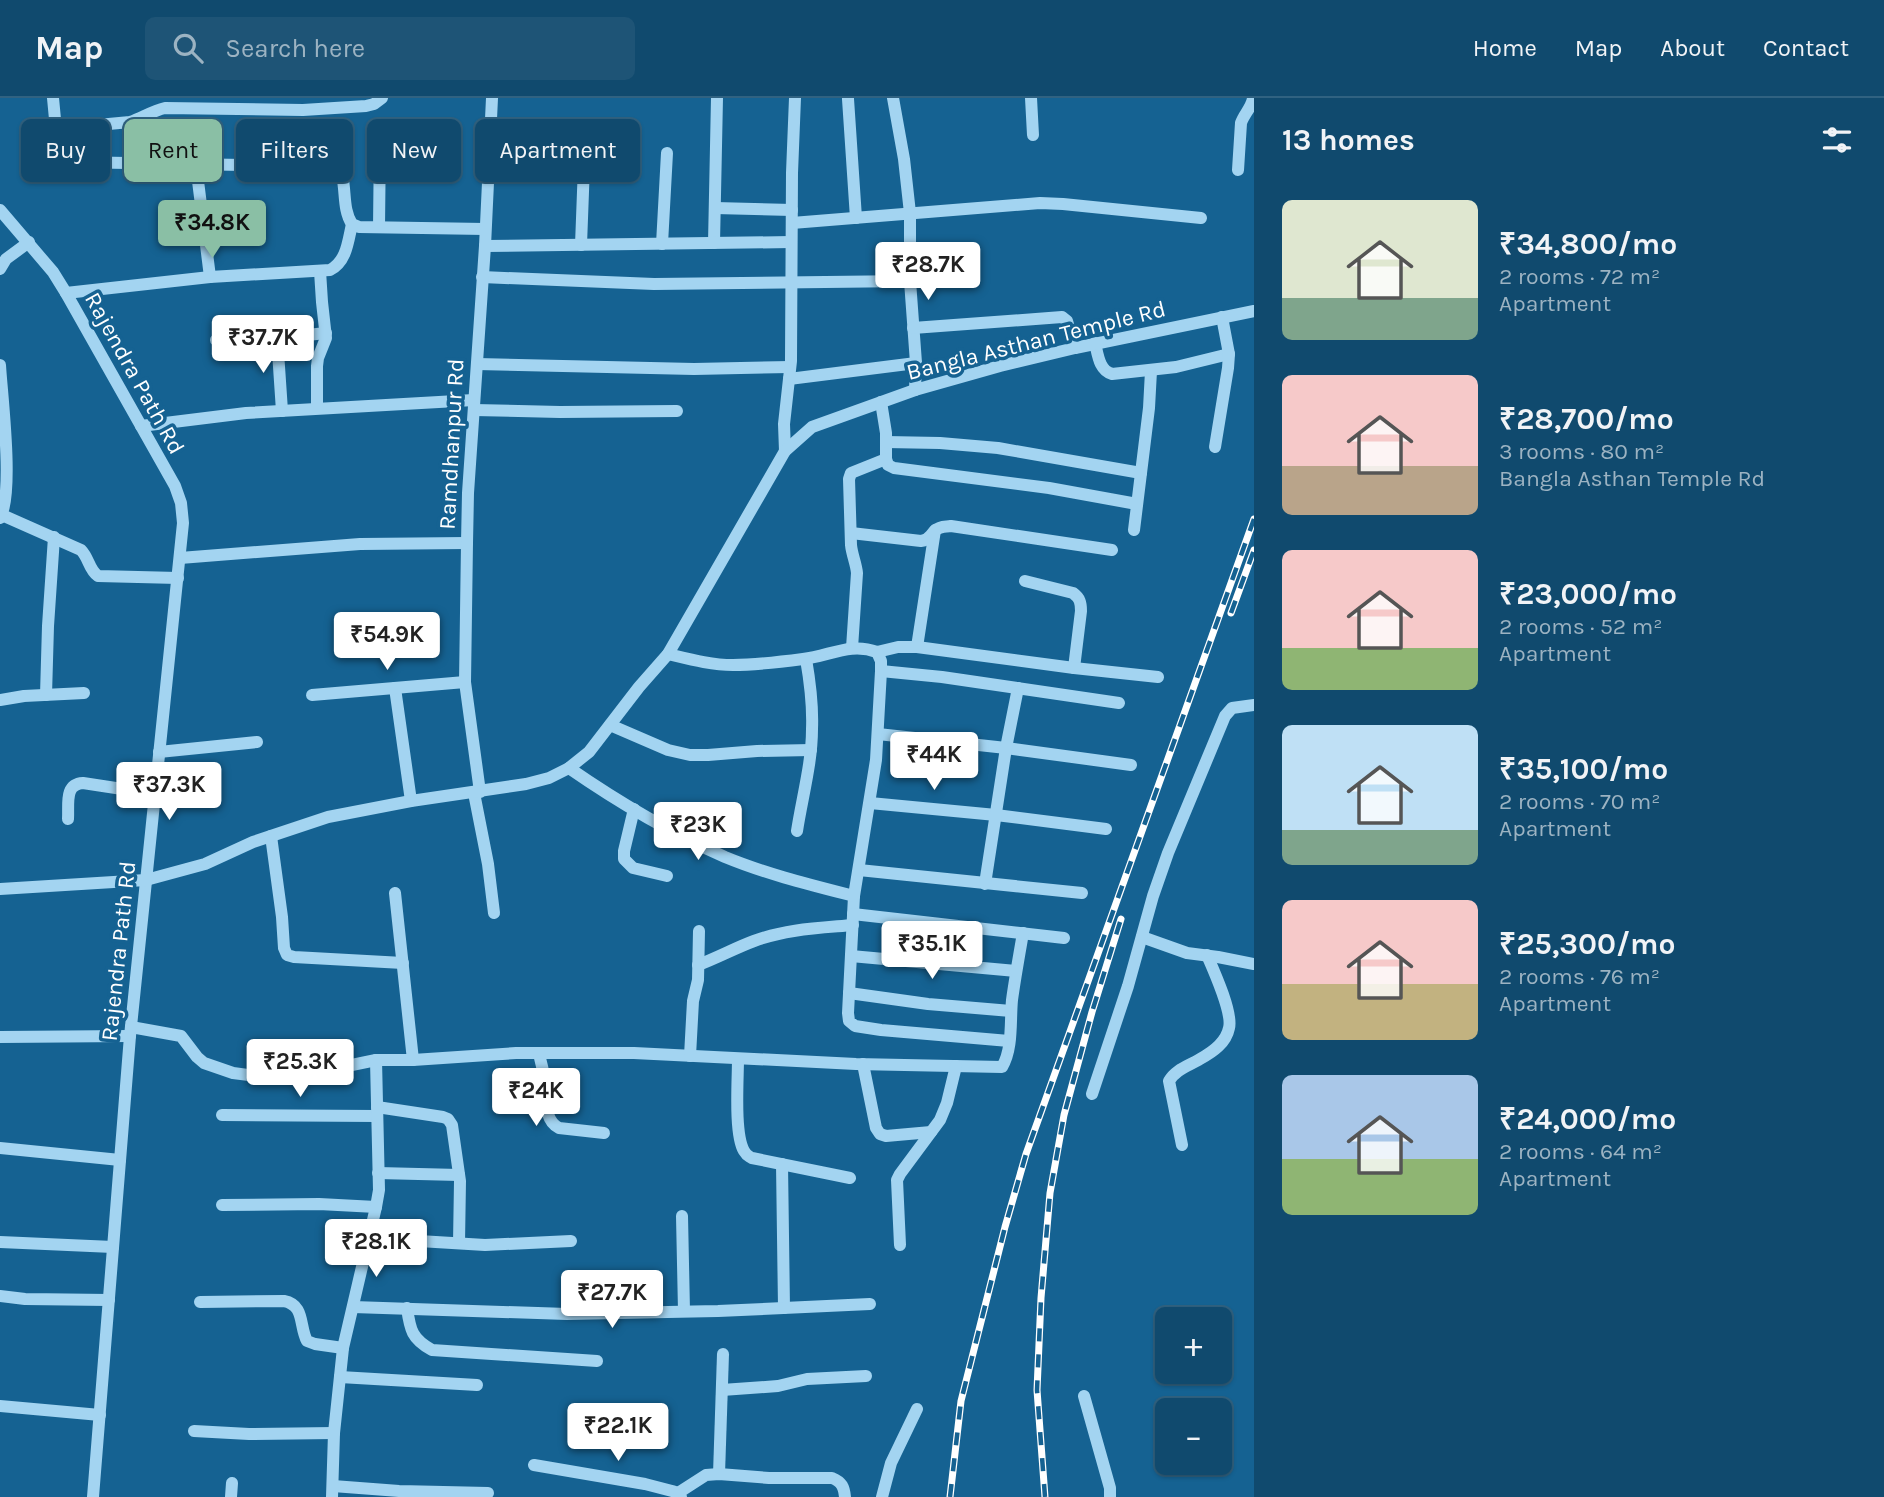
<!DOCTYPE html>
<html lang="en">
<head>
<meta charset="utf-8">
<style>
	body { margin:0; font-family:Karla,sans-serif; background:#1e5476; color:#f1f3f6; height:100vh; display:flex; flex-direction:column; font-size:26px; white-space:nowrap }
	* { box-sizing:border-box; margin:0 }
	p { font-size:23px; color:#9cb3c2 }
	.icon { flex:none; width:38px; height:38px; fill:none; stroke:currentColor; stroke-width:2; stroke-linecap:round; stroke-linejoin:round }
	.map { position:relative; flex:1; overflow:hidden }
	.drawer { display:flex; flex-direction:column; background:#104a6e; width:630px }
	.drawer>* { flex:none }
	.guide { position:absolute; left:21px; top:21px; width:665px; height:63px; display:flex; gap:14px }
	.fabs { position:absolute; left:1155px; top:1209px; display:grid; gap:14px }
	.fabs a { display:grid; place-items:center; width:77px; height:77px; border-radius:10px; background:#104a6e; box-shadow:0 2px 5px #0004,0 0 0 2px #306281; font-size:35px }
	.price { position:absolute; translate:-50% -60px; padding:0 16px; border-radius:7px; background:#fff; color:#222; font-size:23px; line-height:46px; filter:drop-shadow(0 2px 4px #0008) }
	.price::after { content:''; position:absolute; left:50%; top:42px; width:21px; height:16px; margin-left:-10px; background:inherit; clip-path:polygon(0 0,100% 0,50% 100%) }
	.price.on { background:#8abfa5; color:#111 }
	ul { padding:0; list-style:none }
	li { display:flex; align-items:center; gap:21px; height:175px; padding:0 28px }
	li span { display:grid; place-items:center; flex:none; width:196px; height:140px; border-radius:10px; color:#555 }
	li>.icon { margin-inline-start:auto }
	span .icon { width:84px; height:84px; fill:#fffc; stroke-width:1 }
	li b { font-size:30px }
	h2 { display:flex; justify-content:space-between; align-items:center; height:84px; padding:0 28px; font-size:30px }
	.chip { padding:0 24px; border-radius:10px; background:#104a6e; box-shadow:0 2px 5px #0004,0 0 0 2px #306281; font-size:24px; line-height:63px }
	.chip.on { background:#8abfa5; color:#111 }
	header { display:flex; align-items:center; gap:42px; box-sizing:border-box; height:98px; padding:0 35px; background:#104a6e; border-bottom:2px solid #306281 }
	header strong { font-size:33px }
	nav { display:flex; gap:38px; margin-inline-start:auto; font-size:24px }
	.search { width:490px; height:63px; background:#1e5476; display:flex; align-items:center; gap:18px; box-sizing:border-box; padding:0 24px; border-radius:10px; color:#9cb3c2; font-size:26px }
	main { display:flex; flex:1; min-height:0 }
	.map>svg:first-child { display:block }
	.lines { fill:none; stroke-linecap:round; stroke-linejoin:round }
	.minor { stroke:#a3d4f1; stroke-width:12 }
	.rail-casing { stroke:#fff; stroke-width:7 }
	.rail { stroke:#156292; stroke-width:4.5; stroke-dasharray:13; stroke-linecap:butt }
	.labels { text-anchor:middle; stroke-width:7; stroke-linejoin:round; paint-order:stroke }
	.street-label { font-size:23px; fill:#fff; stroke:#156292 }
</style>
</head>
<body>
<header>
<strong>Map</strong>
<div class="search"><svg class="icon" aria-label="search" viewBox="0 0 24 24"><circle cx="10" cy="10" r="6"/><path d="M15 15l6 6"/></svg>Search here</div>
<nav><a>Home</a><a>Map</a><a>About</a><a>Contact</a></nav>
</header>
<main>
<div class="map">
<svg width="1254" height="1399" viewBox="0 0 1254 1399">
	<rect width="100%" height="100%" fill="#156292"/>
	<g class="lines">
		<g class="minor">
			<path d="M53 0 58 53 63 60 70 64 243 67 336 64C349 81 340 108 352 126L359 129 485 131"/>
			<path d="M893 0 904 61 910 115V183L916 265 915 292"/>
			<path d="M1031 0 1033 37"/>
			<path d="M848 1 856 120"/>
			<path d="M55 31 130 24C142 20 152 13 165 10L303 12 366 8 374 6 382 0"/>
			<path d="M196 67 210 179"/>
			<path d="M1238 72 1241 25C1244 16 1252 9 1253 0"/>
			<path d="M715 110 792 112"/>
			<path d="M0 112 53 174 66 195 175 388 181 405 183 425 130 938 93 1399"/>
			<path d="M792 125 1040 105 1063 106 1201 120"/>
			<path d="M379 129 380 40"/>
			<path d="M714 145 717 0"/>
			<path d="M662 146 667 55"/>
			<path d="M581 147 584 67"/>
			<path d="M485 148 791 144"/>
			<path d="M0 171 6 161 29 144"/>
			<path d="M482 179 654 186 910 183"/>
			<path d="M66 195 210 179 330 172C347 163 348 143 352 126"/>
			<path d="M913 230 1062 219 1067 223 1075 250"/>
			<path d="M277 239 282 313"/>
			<path d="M216 242 288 239 326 235"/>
			<path d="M1095 245C1098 257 1099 272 1112 276L1176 269 1229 256"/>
			<path d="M477 266 694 271 790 269"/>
			<path d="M0 267C2 300 14 395 0 420"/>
			<path d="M789 281 916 265"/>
			<path d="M881 304 886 335V361L888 367 894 370 1049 390 1137 406"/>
			<path d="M317 310V268L318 260 326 240 322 204 320 173"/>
			<path d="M474 312 560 314 677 313"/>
			<path d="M141 328 246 315 474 302"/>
			<path d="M886 344 940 345 998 350 1141 375"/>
			<path d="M1215 349 1228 270 1229 256 1222 219"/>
			<path d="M785 353 784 326 791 263 792 75 795 0"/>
			<path d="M2 417 81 452C89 460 89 472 98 478L178 480"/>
			<path d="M1134 432 1149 310 1151 273"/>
			<path d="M851 435 921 443C930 442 930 436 936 432 940 428 946 429 951 428L1112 452"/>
			<path d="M180 460 360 446 467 445"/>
			<path d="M1025 483 1073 495C1080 500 1081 505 1081 513L1074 570"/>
			<path d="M917 549 935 432"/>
			<path d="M852 550 857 475C856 465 852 457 851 447L849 381 851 375 886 361"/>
			<path d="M877 554 898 549H917L1074 570 1158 579"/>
			<path d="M668 556C689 561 711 567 733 567 756 567 780 564 803 561 830 558 850 544 877 554L881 563V573L876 662 854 798 848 915 849 923 855 928 881 932 1009 943"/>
			<path d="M881 573 942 579 1119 605"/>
			<path d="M395 590 411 703"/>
			<path d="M46 597 48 528 54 439"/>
			<path d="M312 597 465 584"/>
			<path d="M0 602 24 598 84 595"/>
			<path d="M610 627 668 652 690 657H708L757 653 811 652"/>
			<path d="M878 636 1006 650 1131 667"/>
			<path d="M159 654 257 644"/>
			<path d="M569 670C618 704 671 735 725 759 766 776 811 787 854 798"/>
			<path d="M480 694 465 584 467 445 468 395 485 148 492 0"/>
			<path d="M474 695 488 766 494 815"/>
			<path d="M870 705 996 717 1106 731"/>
			<path d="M634 711 624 753V761L633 770 667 778"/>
			<path d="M68 721C69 706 64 686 83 685L155 696"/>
			<path d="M797 733C802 700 812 665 812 631 813 607 810 584 806 561"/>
			<path d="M271 738 282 819 284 850 287 857 294 859 403 865"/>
			<path d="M859 772 1082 795"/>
			<path d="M985 786 1006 650 1018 590"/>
			<path d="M0 791 146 782 205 766 253 744 328 719 411 703 526 686 549 680 569 670 589 654 639 589 668 556 785 353 812 329 915 292 1000 268 1075 250 1254 213"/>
			<path d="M395 795 413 962"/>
			<path d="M853 816 1064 840"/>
			<path d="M1142 839 1187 855 1218 859 1254 866"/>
			<path d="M851 858 1016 873"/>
			<path d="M698 867C717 860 735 850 754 843 786 831 820 830 853 827"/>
			<path d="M849 895 928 906 1011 913"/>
			<path d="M131 929 181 938 197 959 204 965 233 975 271 980 313 975 376 962H413L516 955H634L856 966 1002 969C1013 951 1010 923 1012 902 1015 880 1019 858 1023 835"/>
			<path d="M0 939 130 938"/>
			<path d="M539 955C541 966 545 978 546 989 547 1004 544 1022 559 1030L604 1035"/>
			<path d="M690 958 693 903 698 882 699 833"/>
			<path d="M738 961C738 982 734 1036 744 1053 747 1058 747 1057 752 1060L850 1080"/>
			<path d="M863 966 876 1030 880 1036 886 1038 931 1034"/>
			<path d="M1092 996 1128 888 1153 798 1168 755 1225 618 1232 610 1254 607"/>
			<path d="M377 1009 443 1019 448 1021 452 1027 460 1083 459 1145"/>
			<path d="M222 1017 377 1018"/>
			<path d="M1182 1047 1169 983C1176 971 1189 968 1200 961 1213 954 1226 945 1229 930 1233 915 1214 873 1207 857"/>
			<path d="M0 1050 120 1062"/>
			<path d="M782 1066 784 1210"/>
			<path d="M378 1075 459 1077"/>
			<path d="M222 1107 319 1106 376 1109"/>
			<path d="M682 1118 684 1213"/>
			<path d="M371 1133 419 1143 485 1147 571 1143"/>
			<path d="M0 1144 113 1149"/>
			<path d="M900 1147 897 1082 900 1076 940 1022 947 1005 956 968"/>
			<path d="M0 1198 25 1201 109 1202"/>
			<path d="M200 1204 284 1203C305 1207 299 1228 307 1243L315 1246 343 1250"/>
			<path d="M353 1209 567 1216 718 1213 870 1206"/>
			<path d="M407 1210C410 1232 412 1241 432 1252L597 1263"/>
			<path d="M340 1279 477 1287"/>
			<path d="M722 1292 778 1288 807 1281 866 1278"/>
			<path d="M1084 1298 1110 1390V1399"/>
			<path d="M0 1308 100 1317"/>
			<path d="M194 1333 249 1336 334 1335"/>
			<path d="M534 1367 645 1386 672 1393 678 1395 681 1399"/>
			<path d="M719 1376 723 1256"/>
			<path d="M333 1388 399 1393 488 1395"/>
			<path d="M678 1395 706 1377 719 1376 769 1380H832C842 1384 844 1389 845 1399"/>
			<path d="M231 1399 232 1385"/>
			<path d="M332 1399 334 1335 343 1250 376 1109 379 1092 376 962"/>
			<path d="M882 1399 891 1365 917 1311"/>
		</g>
		<g class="rail-casing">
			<g id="rail">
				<path d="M1231 515 1254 452"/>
				<path d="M950 1399 961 1303 1005 1129 1026 1056 1254 421"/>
				<path d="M1045 1399 1037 1292 1041 1200 1050 1095 1064 1017 1092 914 1121 821"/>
			</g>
		</g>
		<use href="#rail" class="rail"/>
	</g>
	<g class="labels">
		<g class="street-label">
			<text transform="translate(1036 242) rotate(-14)" y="8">Bangla Asthan Temple Rd</text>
			<text transform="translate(135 275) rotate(61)" y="8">Rajendra Path Rd</text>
			<text transform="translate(451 346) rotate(-87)" y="8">Ramdhanpur Rd</text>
			<text transform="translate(118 853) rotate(-84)" y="8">Rajendra Path Rd</text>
		</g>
	</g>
</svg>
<div class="fabs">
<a>+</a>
<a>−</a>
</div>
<b class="price on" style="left:212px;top:162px">₹34.8K</b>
<b class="price" style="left:928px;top:204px">₹28.7K</b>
<b class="price" style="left:263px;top:277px">₹37.7K</b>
<b class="price" style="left:387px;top:574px">₹54.9K</b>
<b class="price" style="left:934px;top:694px">₹44K</b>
<b class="price" style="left:169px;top:724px">₹37.3K</b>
<b class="price" style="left:698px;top:764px">₹23K</b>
<b class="price" style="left:932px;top:883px">₹35.1K</b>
<b class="price" style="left:300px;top:1001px">₹25.3K</b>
<b class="price" style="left:536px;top:1030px">₹24K</b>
<b class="price" style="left:376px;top:1181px">₹28.1K</b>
<b class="price" style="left:612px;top:1232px">₹27.7K</b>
<b class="price" style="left:618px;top:1365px">₹22.1K</b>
<div class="guide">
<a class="chip">Buy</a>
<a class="chip on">Rent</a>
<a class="chip">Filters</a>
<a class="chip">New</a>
<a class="chip">Apartment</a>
</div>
</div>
<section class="drawer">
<h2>13 homes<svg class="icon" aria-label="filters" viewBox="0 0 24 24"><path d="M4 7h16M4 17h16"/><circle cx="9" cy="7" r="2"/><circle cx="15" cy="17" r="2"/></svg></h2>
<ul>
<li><span style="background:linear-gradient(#dfe7d0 70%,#7fa58c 0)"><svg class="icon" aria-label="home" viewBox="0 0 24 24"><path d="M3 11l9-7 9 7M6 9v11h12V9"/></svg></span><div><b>₹34,800/mo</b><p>2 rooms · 72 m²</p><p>Apartment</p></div></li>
<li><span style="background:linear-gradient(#f6c9c9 65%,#b9a48a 0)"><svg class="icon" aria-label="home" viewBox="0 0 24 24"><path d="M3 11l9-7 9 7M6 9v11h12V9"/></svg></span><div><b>₹28,700/mo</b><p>3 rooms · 80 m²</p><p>Bangla Asthan Temple Rd</p></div></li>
<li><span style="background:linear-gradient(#f6c9c9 70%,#8fb573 0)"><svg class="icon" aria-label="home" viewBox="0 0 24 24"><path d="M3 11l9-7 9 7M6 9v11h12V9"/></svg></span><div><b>₹23,000/mo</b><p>2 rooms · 52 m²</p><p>Apartment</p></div></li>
<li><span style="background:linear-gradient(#bfe0f5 75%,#7fa58c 0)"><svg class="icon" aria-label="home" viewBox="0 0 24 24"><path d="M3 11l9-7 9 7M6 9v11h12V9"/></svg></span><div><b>₹35,100/mo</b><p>2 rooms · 70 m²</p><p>Apartment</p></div></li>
<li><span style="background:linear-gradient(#f6c9c9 60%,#c2b280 0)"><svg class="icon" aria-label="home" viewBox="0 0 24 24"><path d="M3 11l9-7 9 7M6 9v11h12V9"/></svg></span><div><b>₹25,300/mo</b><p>2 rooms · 76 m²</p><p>Apartment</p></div></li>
<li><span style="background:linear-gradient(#a9c7e8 60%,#8fb573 0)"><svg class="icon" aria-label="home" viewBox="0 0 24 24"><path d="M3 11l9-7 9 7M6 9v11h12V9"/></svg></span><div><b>₹24,000/mo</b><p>2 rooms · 64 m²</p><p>Apartment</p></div></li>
</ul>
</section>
</main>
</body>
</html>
